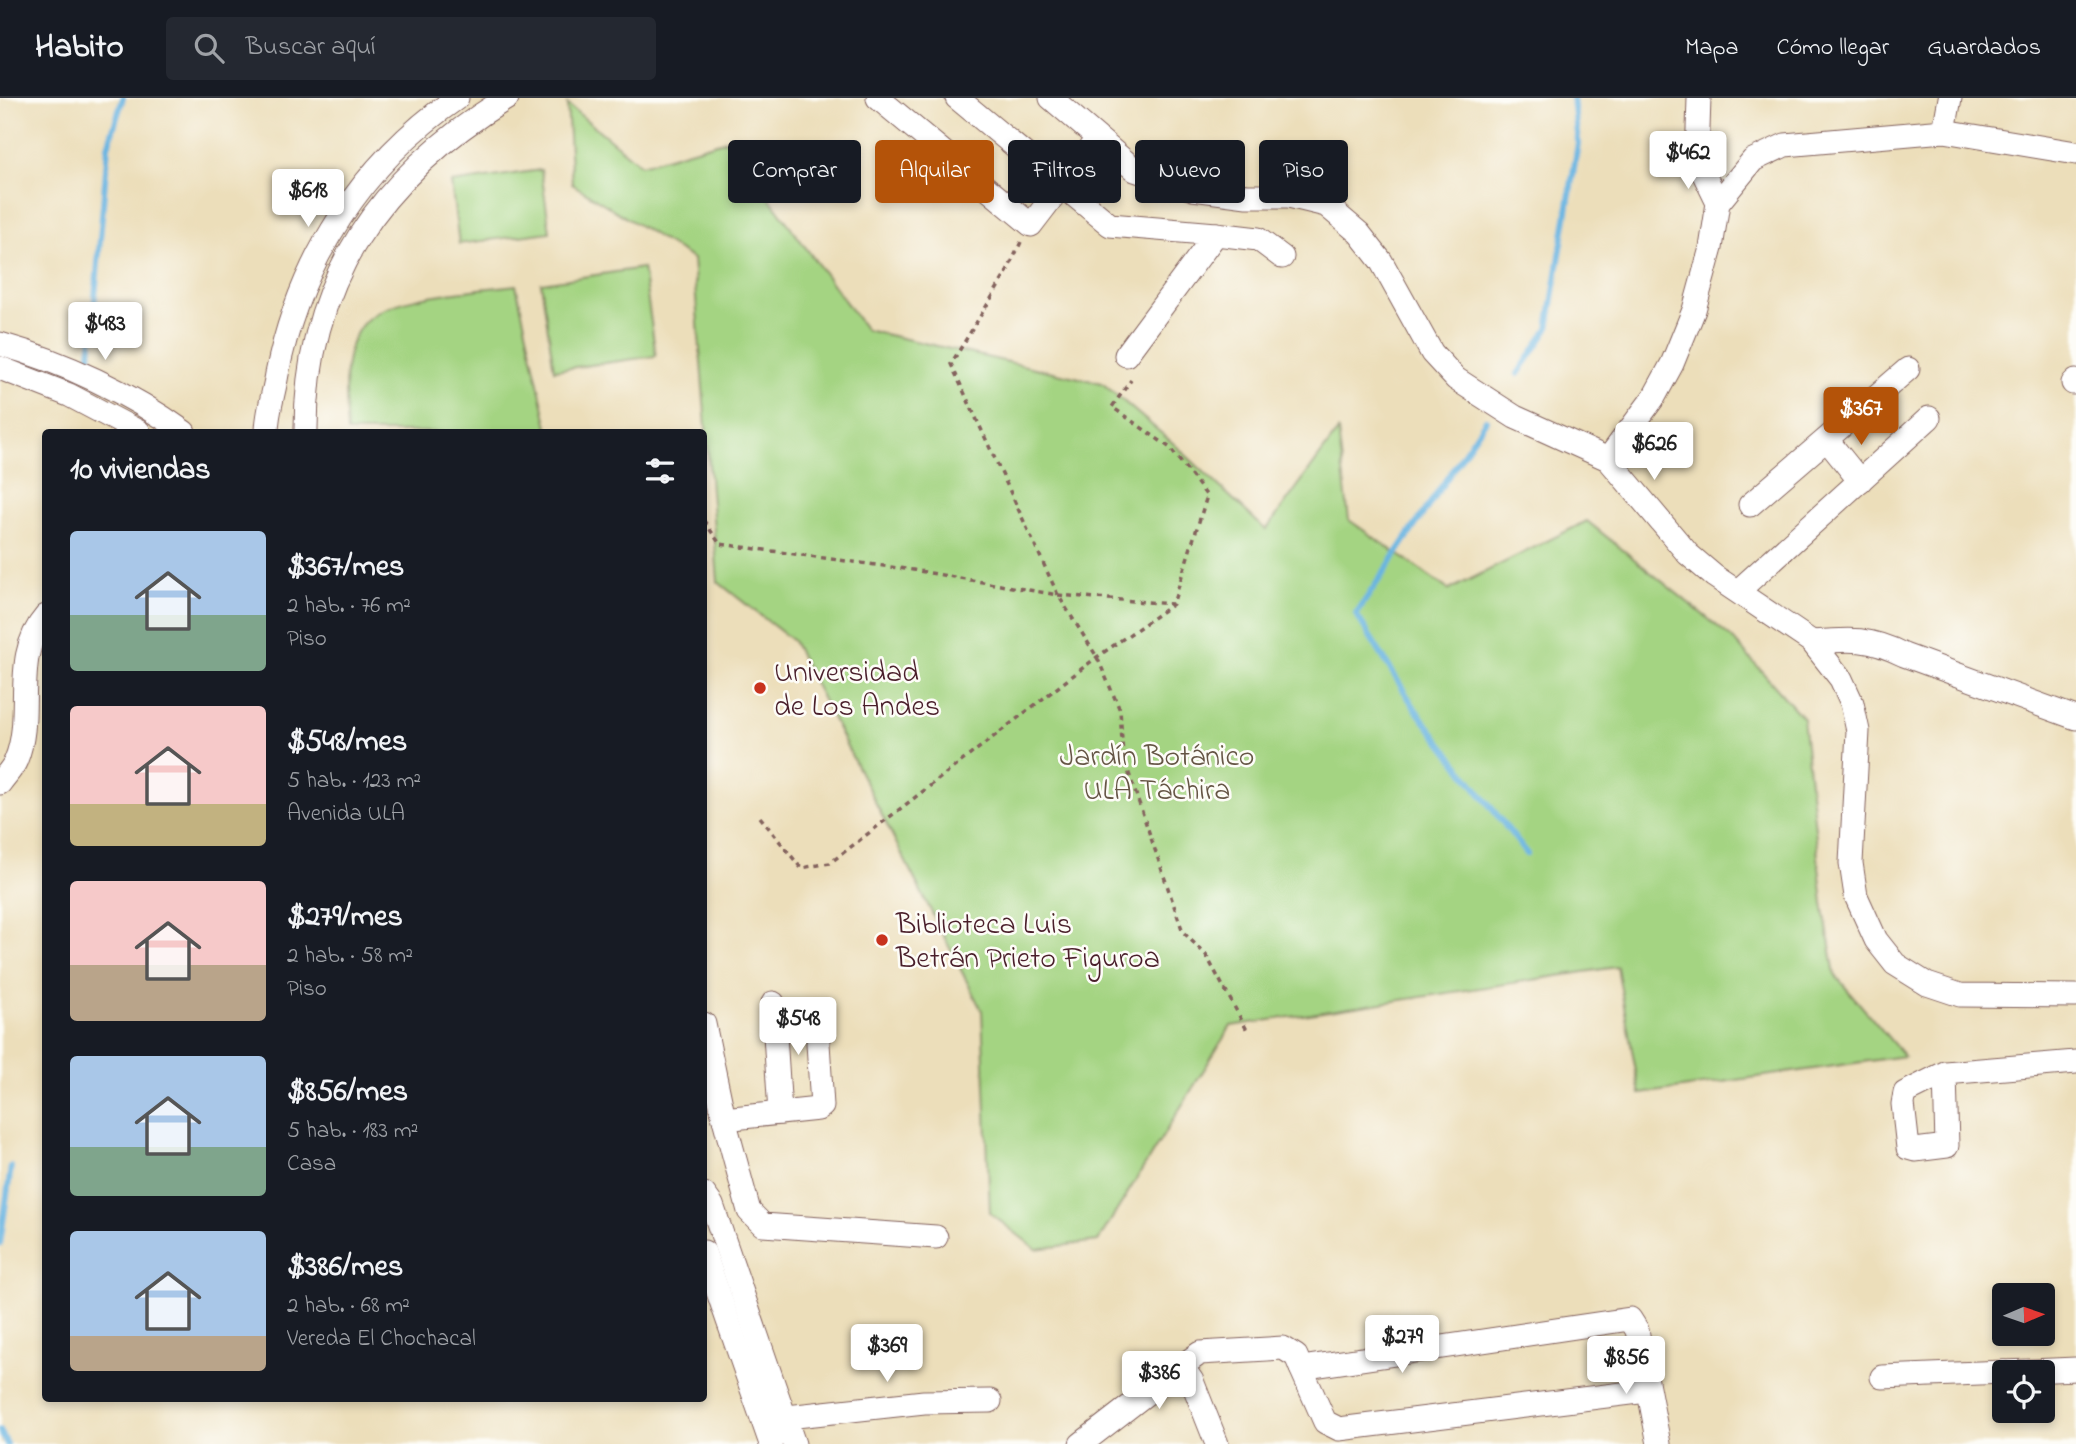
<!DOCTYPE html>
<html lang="es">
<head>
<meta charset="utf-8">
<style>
	body { margin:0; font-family:"Indie Flower",sans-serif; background:#242831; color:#f1f3f6; height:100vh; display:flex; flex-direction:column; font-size:26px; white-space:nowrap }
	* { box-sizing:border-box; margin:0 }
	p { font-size:23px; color:#9ea1a6 }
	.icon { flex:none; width:38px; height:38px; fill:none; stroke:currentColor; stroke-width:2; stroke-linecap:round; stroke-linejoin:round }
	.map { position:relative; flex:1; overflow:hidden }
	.drawer { position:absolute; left:42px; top:331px; width:665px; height:973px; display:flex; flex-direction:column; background:#171b24; border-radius:7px; box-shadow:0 4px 10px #0003 }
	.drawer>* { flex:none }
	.banner { position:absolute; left:728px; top:42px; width:665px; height:63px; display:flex; gap:14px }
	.needle { width:46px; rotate:88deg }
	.buttons { position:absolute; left:1992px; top:1185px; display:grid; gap:14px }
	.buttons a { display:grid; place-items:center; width:63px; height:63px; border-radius:7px; background:#171b24; box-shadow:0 4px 10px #0003; font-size:35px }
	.price { position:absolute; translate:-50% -60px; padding:0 16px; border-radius:7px; background:#fff; color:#222; font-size:23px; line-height:46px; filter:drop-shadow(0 2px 4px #0008) }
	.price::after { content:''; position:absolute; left:50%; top:42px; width:21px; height:16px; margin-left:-10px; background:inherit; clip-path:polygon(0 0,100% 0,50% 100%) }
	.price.selected { background:#b45309; color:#fff }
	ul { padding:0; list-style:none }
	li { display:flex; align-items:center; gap:21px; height:175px; padding:0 28px }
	li span { display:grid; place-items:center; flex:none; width:196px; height:140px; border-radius:7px; color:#555 }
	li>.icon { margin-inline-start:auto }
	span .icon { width:84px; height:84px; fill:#fffc; stroke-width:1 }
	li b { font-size:30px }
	h2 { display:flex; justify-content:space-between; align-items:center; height:84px; padding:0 28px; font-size:30px }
	.tag { padding:0 24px; border-radius:7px; background:#171b24; box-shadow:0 4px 10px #0003; font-size:24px; line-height:63px }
	.tag.selected { background:#b45309; color:#fff }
	header { display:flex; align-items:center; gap:42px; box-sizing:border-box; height:98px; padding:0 35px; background:#171b24; border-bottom:2px solid #363941 }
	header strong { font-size:33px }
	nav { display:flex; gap:38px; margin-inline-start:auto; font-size:24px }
	.search { width:490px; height:63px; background:#242831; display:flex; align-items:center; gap:18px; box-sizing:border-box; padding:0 24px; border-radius:7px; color:#9ea1a6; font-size:26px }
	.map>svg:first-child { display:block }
	.green { fill:#a4d482; stroke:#777a56; stroke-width:2 }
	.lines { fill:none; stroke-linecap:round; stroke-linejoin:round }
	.stream { stroke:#68b4e1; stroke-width:6 }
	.minor-casing { stroke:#83625d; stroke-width:25 }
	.path { stroke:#83625d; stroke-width:3.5; stroke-dasharray:5 5; stroke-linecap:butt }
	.minor { stroke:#fff; stroke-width:23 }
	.poi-dot { fill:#c8321e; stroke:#fdfcf7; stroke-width:2.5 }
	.labels { text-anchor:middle; stroke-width:5; stroke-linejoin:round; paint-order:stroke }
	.poi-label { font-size:30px; fill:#4a1f2b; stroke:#fdfcf7; text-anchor:start }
	.park-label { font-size:30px; fill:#655545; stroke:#fdfcf7 }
</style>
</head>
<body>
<header>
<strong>Habito</strong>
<div class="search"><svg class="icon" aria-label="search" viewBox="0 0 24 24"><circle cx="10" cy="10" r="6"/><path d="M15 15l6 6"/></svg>Buscar aquí</div>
<nav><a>Mapa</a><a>Cómo llegar</a><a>Guardados</a></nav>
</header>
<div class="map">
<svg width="2076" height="1346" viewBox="0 0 2076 1346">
	<rect width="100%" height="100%" fill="#fdfcf7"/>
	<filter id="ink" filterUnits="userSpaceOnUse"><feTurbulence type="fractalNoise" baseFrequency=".0143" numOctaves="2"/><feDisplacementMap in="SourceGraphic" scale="14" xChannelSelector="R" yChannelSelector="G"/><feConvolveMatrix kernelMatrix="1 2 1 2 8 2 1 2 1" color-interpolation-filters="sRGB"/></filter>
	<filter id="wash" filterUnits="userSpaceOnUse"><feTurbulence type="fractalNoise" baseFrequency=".00686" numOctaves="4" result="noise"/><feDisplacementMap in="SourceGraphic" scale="28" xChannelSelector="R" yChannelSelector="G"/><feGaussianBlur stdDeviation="1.57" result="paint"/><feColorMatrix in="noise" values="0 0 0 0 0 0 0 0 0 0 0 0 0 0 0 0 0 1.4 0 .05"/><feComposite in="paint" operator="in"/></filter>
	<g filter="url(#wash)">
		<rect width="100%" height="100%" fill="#ecdeba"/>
		<g class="green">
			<path d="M567 6 641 67 727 42 866 232 1102 285 1174 346 1266 432 1338 333 1349 422 1449 492 1587 423 1732 540 1803 620 1823 805 1835 877 1904 958 1640 996 1617 869 1231 928 1098 1143 1036 1151 990 1115 982 913 793 543 718 484 693 161 572 86Z"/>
			<path d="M541 72 550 134 459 146 451 85Z"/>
			<path d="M643 170 656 258 554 272 541 185Z"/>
			<path d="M516 187 549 334H347C345 301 340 257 361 228 384 196 478 192 516 187Z"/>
		</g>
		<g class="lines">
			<g class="stream">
				<path d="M90 258 108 48 123 0"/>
				<path d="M1518 276 1548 231 1578 45 1573 0"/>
				<path d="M1486 322 1356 516 1416 612 1527 756"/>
				<path d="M0 1146 11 1069"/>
				<path d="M0 1333 7 1346"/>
			</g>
		</g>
	</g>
	<g filter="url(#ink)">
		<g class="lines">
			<g class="minor-casing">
				<g id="minor">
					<path d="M878 0 1031 127 1097 41"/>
					<path d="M957 0 1110 127 1216 136 1126 257"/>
					<path d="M1051 0 1135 72 1193 91 1247 98H1289L1326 107 1359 135 1381 163 1432 255 1456 281 1515 319 1608 361 1688 456 1714 478 1812 544 1841 581 1852 605 1858 633 1851 765 1856 798 1876 842 1895 866 1927 886 1960 897 2076 898"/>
					<path d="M1699 0 1697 62 1718 105"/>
					<path d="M1944 33 1950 0"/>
					<path d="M1216 136 1258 141 1282 159"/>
					<path d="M0 246C64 264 130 295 184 334"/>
					<path d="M0 270 69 297 139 334"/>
					<path d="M2073 285 2076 282"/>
					<path d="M267 334C267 315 274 295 277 276 299 164 362 65 457 0"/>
					<path d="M306 334C305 182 381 77 507 0"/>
					<path d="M1827 342 1860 383"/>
					<path d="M1608 361 1654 299 1672 266 1694 212 1711 150 1718 105 1753 62 1785 47 1944 33 2076 55"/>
					<path d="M1750 407 1908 271"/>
					<path d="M1738 493 1929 320"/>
					<path d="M1812 544C1850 541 1869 539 1904 557L2076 620"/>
					<path d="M0 685C5 678 13 670 16 662 35 616 10 559 46 518"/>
					<path d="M773 905 780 1015"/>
					<path d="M704 926 724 1021 749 1113 763 1127 936 1139"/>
					<path d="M1945 975 1947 1048 1915 1052 1908 1050 1903 1006 1905 995 1945 975 2076 964"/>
					<path d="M724 1021 818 1011 822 1008 818 945"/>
					<path d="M704 1096 712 1107 794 1346"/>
					<path d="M704 1154 771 1346"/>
					<path d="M1182 1268 1200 1255 1283 1250 1296 1258 1301 1270 1630 1221 1637 1232 1659 1346"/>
					<path d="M1301 1270 1325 1324 1339 1331 1647 1293"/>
					<path d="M2004 1274 2076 1271"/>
					<path d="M1882 1279 2004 1274"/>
					<path d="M787 1319 924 1304 990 1303"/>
					<path d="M1081 1346 1182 1268 1192 1283 1217 1346"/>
				</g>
			</g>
			<g class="path">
				<path d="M1021 144 1006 176 951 266 1058 497 1097 559 1120 612 1123 658 1183 834 1206 857 1247 932"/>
				<path d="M704 423 720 446 913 472 1058 497 1172 506"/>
				<path d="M760 719 801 770 830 765 1097 559 1173 506 1207 398 1169 349 1112 309 1131 282"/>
			</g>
			<use href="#minor" class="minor"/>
		</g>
	</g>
	<g class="poi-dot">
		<circle cx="760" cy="590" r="7"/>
		<circle cx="882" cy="842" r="7"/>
	</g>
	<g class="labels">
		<g class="poi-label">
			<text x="774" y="583">Universidad<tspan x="774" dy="34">de Los Andes</tspan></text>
			<text x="896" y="835">Biblioteca Luis<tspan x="896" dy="34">Betrán Prieto Figuroa</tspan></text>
		</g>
		<g class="park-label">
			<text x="1157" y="667">Jardín Botánico<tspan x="1157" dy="34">ULA Táchira</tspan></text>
		</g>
	</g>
</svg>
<div class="buttons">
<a><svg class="needle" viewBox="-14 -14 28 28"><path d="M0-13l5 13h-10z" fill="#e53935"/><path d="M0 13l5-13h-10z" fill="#9ea1a6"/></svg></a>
<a><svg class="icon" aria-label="locate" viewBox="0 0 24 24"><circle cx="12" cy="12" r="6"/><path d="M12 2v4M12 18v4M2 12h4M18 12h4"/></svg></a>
</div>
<b class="price" style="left:1688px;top:93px">$462</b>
<b class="price" style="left:308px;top:131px">$618</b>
<b class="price" style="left:105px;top:264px">$483</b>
<b class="price selected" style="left:1861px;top:349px">$367</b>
<b class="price" style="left:1654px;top:384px">$626</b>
<b class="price" style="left:798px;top:959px">$548</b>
<b class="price" style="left:1402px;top:1277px">$279</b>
<b class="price" style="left:887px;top:1286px">$369</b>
<b class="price" style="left:1626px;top:1298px">$856</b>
<b class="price" style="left:1159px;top:1313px">$386</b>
<div class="banner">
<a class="tag">Comprar</a>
<a class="tag selected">Alquilar</a>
<a class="tag">Filtros</a>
<a class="tag">Nuevo</a>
<a class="tag">Piso</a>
</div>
<section class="drawer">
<h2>10 viviendas<svg class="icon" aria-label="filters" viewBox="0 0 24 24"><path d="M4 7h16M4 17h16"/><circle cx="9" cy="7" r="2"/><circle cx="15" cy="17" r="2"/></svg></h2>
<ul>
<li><span style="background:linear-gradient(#a9c7e8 60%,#7fa58c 0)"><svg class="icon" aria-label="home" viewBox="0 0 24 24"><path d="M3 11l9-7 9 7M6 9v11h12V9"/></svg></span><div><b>$367/mes</b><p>2 hab. · 76 m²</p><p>Piso</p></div></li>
<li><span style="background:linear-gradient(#f6c9c9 70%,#c2b280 0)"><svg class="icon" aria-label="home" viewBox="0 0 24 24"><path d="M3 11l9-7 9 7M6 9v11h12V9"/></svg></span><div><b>$548/mes</b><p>5 hab. · 123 m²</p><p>Avenida ULA</p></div></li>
<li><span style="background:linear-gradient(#f6c9c9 60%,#b9a48a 0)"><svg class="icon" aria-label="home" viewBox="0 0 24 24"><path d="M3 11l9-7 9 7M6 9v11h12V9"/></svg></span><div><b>$279/mes</b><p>2 hab. · 58 m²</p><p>Piso</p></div></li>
<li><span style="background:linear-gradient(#a9c7e8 65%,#7fa58c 0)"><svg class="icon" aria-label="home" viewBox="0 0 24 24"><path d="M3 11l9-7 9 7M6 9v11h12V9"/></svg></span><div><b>$856/mes</b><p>5 hab. · 183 m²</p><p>Casa</p></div></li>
<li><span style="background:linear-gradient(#a9c7e8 75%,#b9a48a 0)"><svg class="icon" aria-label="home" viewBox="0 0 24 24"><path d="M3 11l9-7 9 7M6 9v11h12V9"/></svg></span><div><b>$386/mes</b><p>2 hab. · 68 m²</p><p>Vereda El Chochacal</p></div></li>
</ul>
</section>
</div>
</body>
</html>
